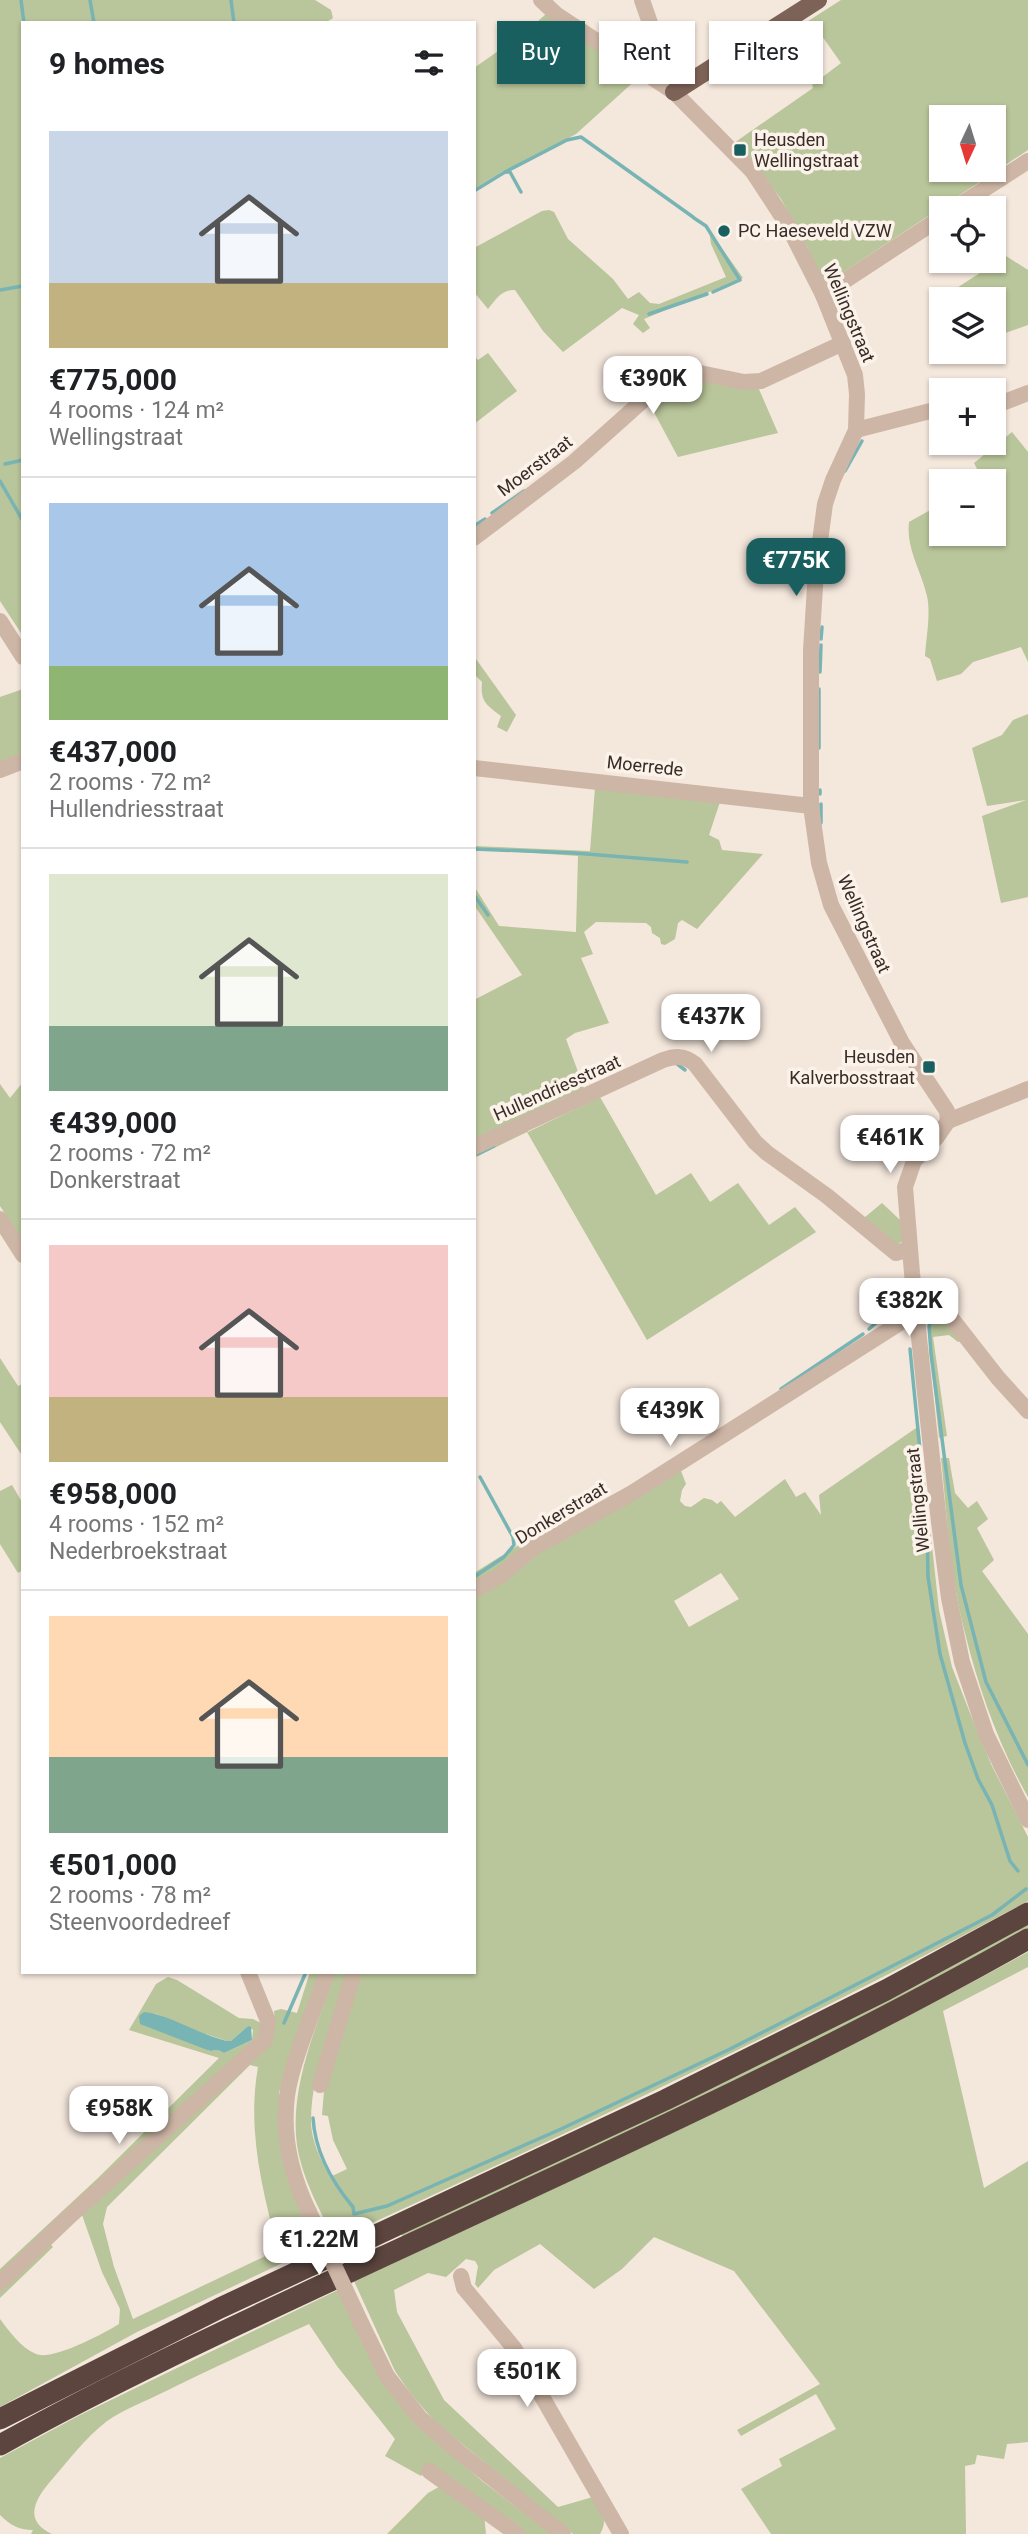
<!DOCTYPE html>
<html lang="en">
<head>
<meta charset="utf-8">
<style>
	body { margin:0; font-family:Roboto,sans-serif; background:#f6f6f6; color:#202124; height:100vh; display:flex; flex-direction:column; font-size:26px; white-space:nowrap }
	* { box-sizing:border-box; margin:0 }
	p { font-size:23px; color:#757577 }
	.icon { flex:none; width:38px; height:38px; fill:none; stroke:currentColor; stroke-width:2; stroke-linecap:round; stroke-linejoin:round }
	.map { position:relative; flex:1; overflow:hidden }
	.details { position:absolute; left:21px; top:21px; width:455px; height:1953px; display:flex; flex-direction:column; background:#fff; border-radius:0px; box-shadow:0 2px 5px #0004 }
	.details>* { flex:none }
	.top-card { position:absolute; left:497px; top:21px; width:425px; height:63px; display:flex; gap:14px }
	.needle { width:46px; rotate:184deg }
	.controls { position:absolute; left:929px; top:105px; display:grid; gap:14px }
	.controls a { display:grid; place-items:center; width:77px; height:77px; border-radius:0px; background:#fff; box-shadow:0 2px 5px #0004; font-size:35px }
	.price { position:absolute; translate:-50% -60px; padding:0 16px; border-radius:14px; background:#fff; color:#222; font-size:23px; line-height:46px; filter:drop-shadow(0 2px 4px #0008) }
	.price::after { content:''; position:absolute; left:50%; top:42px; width:21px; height:16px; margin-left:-10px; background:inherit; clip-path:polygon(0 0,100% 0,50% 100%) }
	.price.current { background:#195f5f; color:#fff }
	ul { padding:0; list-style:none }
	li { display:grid; align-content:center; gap:14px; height:371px; padding:0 28px }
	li+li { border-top:2px solid #e0e0e0 }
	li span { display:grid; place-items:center; height:217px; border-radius:0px; color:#555 }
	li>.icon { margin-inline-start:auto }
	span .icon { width:126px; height:126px; fill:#fffc; stroke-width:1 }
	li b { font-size:30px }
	h2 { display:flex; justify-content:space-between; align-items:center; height:84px; padding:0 28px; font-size:30px }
	.tag { padding:0 24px; border-radius:0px; background:#fff; box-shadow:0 2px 5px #0004; font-size:24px; line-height:63px }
	.tag.current { background:#195f5f; color:#fff }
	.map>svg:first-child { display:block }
	.green { fill:#b9c59a; fill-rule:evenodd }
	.water { fill:#78b4b3 }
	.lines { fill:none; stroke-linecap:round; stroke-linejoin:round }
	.stream { stroke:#78b4b3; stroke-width:3.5 }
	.minor { stroke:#ceb6a6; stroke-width:16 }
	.major { stroke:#7d6257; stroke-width:18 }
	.highway { stroke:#5b453e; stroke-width:21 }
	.minor-bridge { stroke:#ceb6a6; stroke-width:16 }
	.poi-dot { fill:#195f5f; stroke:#fbf2e9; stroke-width:2.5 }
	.labels { text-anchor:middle; stroke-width:7; stroke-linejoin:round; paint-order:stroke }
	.poi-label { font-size:18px; fill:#392c28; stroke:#fbf2e9; text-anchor:start }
	.street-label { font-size:18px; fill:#392c28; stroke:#fbf2e9 }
</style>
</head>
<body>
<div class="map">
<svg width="1028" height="2534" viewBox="0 0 1028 2534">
	<rect width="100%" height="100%" fill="#f4e7dc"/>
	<g class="green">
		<path d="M0 0H315L331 10 333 18 325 23H23V636L0 601Z"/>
		<path d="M841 0H1028V150L827 283 823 282 808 248 781 199 738 143H734L813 88 812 85 841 63 822 36 790 58 777 41ZM942 117H994V170H942Z"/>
		<path d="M546 14 639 77 576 134 517 166 503 171 474 189V68L527 31Z"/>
		<path d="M549 210 554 212 568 239 613 279 628 299 639 292 650 303 659 304 726 277 711 244 709 230 743 278 644 319 650 328 643 333 633 324 639 315 622 308 563 352 543 331 515 290C502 289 496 299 488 309L474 292V248L542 211Z"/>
		<path d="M1006 256 1028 270V325L994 337V299H945L943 297Z"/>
		<path d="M488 353 517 391 474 424V356L478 360Z"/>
		<path d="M687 378 758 387 778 433 678 457 649 403Z"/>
		<path d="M1012 432 1028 452V662L1021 647 973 662 961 674 937 681 930 659 925 656C926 638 931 614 927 596 921 570 906 549 909 522L941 504 942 534H994V523L1003 519 994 502V481H983L974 463Z"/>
		<path d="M476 659 516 715 507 732 497 727 501 716C487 705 480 702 482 682L474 674Z"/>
		<path d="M23 689V756L0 762V697Z"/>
		<path d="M1028 714V897L1001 903 982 816 1026 800 987 806 972 748 1002 735 1013 720Z"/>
		<path d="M595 788 720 802 709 835 719 840 722 850 763 854 697 929 682 920 678 923 675 939 665 945 661 944 660 938 652 933 651 927 646 923 596 922 584 932 593 954 581 958 609 1023 575 1033 566 1039 585 1091 474 1142V1000L522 975 474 905V886L499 926 576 932 578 856 474 849V846L590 851Z"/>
		<path d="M23 1082V1241L0 1206V1084L10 1098Z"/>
		<path d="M600 1097 656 1195 691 1173 710 1202 738 1183 769 1225 795 1207 816 1232 647 1340 527 1132 474 1158V1151L525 1127 528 1132Z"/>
		<path d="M882 1203 900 1220 903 1240 897 1246 864 1218Z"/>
		<path d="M940 1317 962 1340 958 1342 949 1335 933 1337 947 1436 939 1438 928 1330 931 1318Z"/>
		<path d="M0 1358 18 1386 23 1384V1457L0 1422Z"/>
		<path d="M919 1426 939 1610 952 1667 970 1713 991 1764 1028 1837V1901C801 2023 569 2133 335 2240 320 2211 302 2178 297 2145 289 2087 317 2026 335 1972H348C334 2019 311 2071 311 2121 311 2141 321 2160 330 2177L347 2169 333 2140 328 2116 322 2115 324 2091 359 1972H474V1573L535 1535 538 1541 681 1471 686 1484 682 1490 680 1501 685 1506 691 1507 704 1498 712 1500 717 1504 721 1501 735 1517 785 1479 796 1497 805 1492 821 1515 819 1495ZM721 1573 739 1599 689 1627 674 1601Z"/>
		<path d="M941 1458H949L955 1493 968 1508 977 1501 988 1519 977 1528 994 1560 982 1571 1028 1634V1797C999 1746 979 1690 965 1633 950 1577 947 1516 941 1458Z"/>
		<path d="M12 1485 23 1504V1570L18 1573 0 1544V1491Z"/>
		<path d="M1028 1922V1930L771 2064 403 2238 401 2232Z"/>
		<path d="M1028 1952V1967L943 2011 984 2188 1028 2161V2442L1007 2444 1004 2459 977 2455 975 2464 965 2466 966 2534H771L741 2489 782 2466 779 2459 836 2429 816 2394 741 2436 737 2430 820 2384 734 2271 654 2237 622 2269 594 2289 540 2244 494 2270 478 2288 475 2284 478 2266 475 2261 466 2259 446 2277 428 2273 394 2290 397 2312 444 2400 558 2507 593 2497C601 2510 609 2519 600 2534H573L435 2422 411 2394 395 2371 354 2281C582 2176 809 2072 1028 1952Z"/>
		<path d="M310 1972H321L279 2092V2109L301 2213 316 2247 137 2332 0 2407V2319C9 2331 21 2348 36 2354 52 2361 103 2334 119 2324L120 2309 102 2272 81 2212 275 2021 274 2011 281 2009 297 2013ZM250 2065 258 2067C247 2130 262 2189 278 2250L133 2319 114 2267 103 2224 107 2207Z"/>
		<path d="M168 1977 177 1980 239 2018 253 2019 261 2023 262 2032 44 2237 53 2247 0 2298V2269L98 2178 219 2058 129 2030 156 1984ZM154 2013 194 2030 227 2041H231L248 2026 253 2030 252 2040 224 2053 218 2050 209 2051Z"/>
		<path d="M338 2290 419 2427 482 2481 552 2534H520L428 2466 421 2476 385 2456 395 2439 337 2366 309 2324C261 2346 212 2368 164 2392 146 2401 124 2409 107 2421 85 2438 68 2461 49 2483 34 2501 24 2521 52 2534H31L33 2530C19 2530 10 2525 0 2515V2458L80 2415Z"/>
		<path d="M439 2487 484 2514 486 2534H387L428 2493Z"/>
	</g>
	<path class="water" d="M144 2012C167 2014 201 2035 227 2041H231L248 2026 251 2027 252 2040 224 2053 218 2050 210 2051 140 2024 139 2016Z"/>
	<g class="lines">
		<g class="stream">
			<path d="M21 0 24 23"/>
			<path d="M90 0 94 23"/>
			<path d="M231 0 234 23"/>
			<path d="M505 172 567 140 581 137 693 217"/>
			<path d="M474 191 505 172H510L521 192"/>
			<path d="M694 218 706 226 740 280 713 292"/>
			<path d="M0 290 23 286"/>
			<path d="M649 314 707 294"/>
			<path d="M5 464 23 460"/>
			<path d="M845 471 862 441"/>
			<path d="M0 481 23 521"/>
			<path d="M492 513 524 491"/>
			<path d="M474 526 485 519"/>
			<path d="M821 639 822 627"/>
			<path d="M820 672 821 645"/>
			<path d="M819 748V689"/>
			<path d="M820 790V794"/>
			<path d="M821 804V823"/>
			<path d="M474 849 574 853 687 862"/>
			<path d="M474 895 488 915"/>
			<path d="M676 1063 685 1070"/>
			<path d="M478 1154 494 1146"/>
			<path d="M937 1319 931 1322 929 1326 931 1354 961 1585 986 1682 1028 1765"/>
			<path d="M869 1329 878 1321"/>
			<path d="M910 1349 927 1522 928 1577 940 1654 965 1743 978 1779 992 1805 1010 1861 1018 1871"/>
			<path d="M781 1389 863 1334"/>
			<path d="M474 1577 504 1557 514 1545 513 1537 480 1477"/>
			<path d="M284 2023 306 1972"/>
			<path d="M313 2118C315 2151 332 2182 353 2207L354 2214 387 2206 561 2129 728 2050 992 1915 1026 1889"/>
		</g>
		<g class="minor">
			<path d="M541 0 557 15 674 92 753 172 787 224 823 295 855 375 857 394 856 430 833 480 825 504 816 571 811 650V806L819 863 831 905 902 1043 947 1111 948 1121 937 1137 914 1161 905 1187 912 1273 939 1522 949 1598 962 1662 986 1734 1028 1820"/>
			<path d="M642 0 674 92"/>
			<path d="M955 208 1028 161"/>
			<path d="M823 295 942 217"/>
			<path d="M994 406 1028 393"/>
			<path d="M856 430 942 408"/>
			<path d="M474 538 574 462 649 395 679 375 695 372 744 382 761 381 843 343"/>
			<path d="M0 621 23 657"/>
			<path d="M474 768 811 806"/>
			<path d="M0 770 23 761"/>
			<path d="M948 1121 1028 1089"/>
			<path d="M474 1147 663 1060C675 1056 684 1055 695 1064L755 1142 767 1153 827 1196 896 1253 910 1249"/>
			<path d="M0 1219 23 1255"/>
			<path d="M474 1590 500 1576 533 1548 632 1493 917 1312 934 1311 948 1314 998 1378 1028 1411"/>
			<path d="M320 2085 354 1972"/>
			<path d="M309 2212C292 2177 282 2136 287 2096 292 2060 315 2009 327 1972"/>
			<path d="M461 2276 464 2288 514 2348 621 2534"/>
			<path d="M0 2283 71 2215 265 2040 268 2021 248 1972"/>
			<path d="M362 2325 387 2376 420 2418 459 2452 563 2534"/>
			<path d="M429 2471 517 2534"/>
		</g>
		<path class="major" d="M674 92 818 0"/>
		<g class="highway">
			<path d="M0 2419 220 2308 665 2100 886 1990 1028 1913"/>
			<path d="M0 2445C124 2376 254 2317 382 2257 600 2156 819 2057 1028 1939"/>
		</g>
		<path class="minor-bridge" d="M309 2212 362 2325"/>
	</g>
	<g class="poi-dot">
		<rect x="733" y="143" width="14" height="14" rx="3.5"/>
		<circle cx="724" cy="231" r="7"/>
		<rect x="922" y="1060" width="14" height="14" rx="3.5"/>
	</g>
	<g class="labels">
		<g class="poi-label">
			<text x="754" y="146">Heusden<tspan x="754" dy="21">Wellingstraat</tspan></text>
			<text x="738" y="237">PC Haeseveld VZW</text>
			<text x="915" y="1063" text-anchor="end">Heusden<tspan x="915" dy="21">Kalverbosstraat</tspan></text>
		</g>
		<g class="street-label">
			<text transform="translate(849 313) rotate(67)" y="6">Wellingstraat</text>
			<text transform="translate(535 466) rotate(-37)" y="6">Moerstraat</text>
			<text transform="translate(645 766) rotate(6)" y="6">Moerrede</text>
			<text transform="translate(864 924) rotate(66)" y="6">Wellingstraat</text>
			<text transform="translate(557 1088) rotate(-24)" y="6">Hullendriesstraat</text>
			<text transform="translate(918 1500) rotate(-96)" y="6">Wellingstraat</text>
			<text transform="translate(561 1513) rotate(-31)" y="6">Donkerstraat</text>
		</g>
	</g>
</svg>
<div class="controls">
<a><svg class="needle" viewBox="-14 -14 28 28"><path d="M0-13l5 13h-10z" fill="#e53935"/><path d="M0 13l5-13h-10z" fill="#757577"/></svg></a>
<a><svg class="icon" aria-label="locate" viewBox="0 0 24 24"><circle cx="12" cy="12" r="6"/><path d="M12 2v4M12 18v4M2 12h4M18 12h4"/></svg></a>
<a><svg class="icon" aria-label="layers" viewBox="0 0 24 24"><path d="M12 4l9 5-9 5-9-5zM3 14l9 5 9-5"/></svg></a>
<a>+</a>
<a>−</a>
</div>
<b class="price" style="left:653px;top:416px">€390K</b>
<b class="price current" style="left:796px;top:598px">€775K</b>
<b class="price" style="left:711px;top:1054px">€437K</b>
<b class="price" style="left:890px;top:1175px">€461K</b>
<b class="price" style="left:909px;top:1338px">€382K</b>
<b class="price" style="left:670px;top:1448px">€439K</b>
<b class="price" style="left:119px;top:2146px">€958K</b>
<b class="price" style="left:319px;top:2277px">€1.22M</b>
<b class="price" style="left:527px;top:2409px">€501K</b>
<div class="top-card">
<a class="tag current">Buy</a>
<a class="tag">Rent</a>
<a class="tag">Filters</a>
</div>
<section class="details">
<h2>9 homes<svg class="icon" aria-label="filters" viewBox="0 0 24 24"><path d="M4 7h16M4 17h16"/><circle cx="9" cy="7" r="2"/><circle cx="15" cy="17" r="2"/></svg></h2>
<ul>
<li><span style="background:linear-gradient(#c9d6e8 70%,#c2b280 0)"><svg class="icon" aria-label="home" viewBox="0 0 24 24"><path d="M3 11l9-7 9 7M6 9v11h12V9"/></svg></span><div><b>€775,000</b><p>4 rooms · 124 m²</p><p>Wellingstraat</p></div></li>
<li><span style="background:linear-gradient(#a9c7e8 75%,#8fb573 0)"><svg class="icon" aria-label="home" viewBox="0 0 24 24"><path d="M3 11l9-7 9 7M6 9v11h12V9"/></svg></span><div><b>€437,000</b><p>2 rooms · 72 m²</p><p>Hullendriesstraat</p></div></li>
<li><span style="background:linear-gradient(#dfe7d0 70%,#7fa58c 0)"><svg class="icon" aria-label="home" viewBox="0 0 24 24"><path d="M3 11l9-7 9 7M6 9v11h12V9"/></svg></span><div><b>€439,000</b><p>2 rooms · 72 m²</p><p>Donkerstraat</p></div></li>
<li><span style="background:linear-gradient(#f6c9c9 70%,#c2b280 0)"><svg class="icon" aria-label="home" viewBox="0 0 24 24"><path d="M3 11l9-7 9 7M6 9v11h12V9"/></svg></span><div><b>€958,000</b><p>4 rooms · 152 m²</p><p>Nederbroekstraat</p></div></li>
<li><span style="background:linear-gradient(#ffd9b3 65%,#7fa58c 0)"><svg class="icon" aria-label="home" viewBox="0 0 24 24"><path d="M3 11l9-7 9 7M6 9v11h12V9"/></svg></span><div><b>€501,000</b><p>2 rooms · 78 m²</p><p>Steenvoordedreef</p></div></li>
</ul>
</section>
</div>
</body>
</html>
